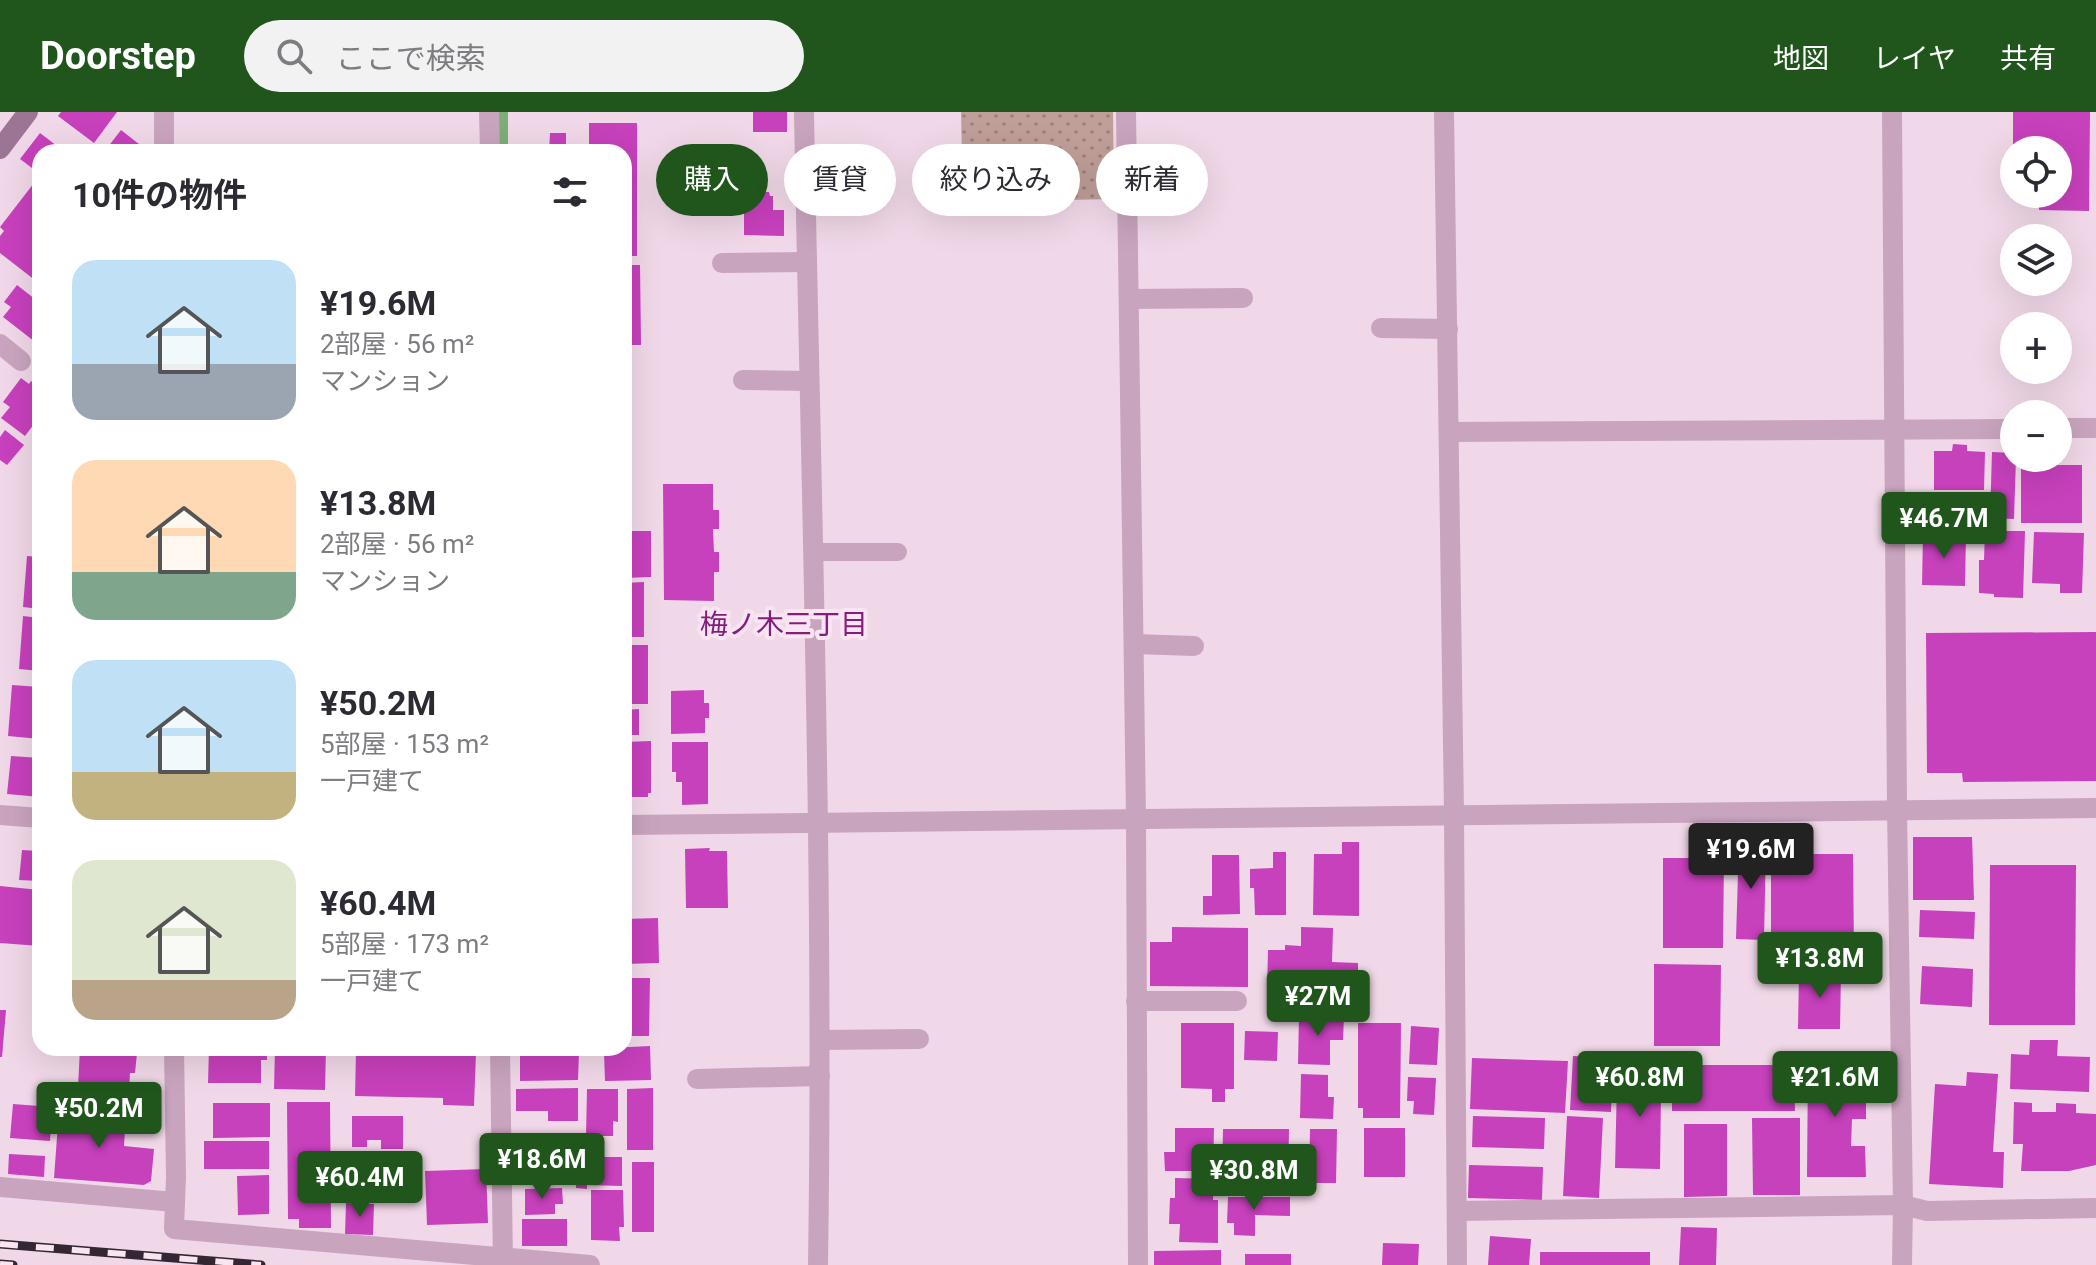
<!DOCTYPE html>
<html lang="ja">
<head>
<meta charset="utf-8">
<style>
	body { margin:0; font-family:Roboto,"Noto Sans JP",sans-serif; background:#f2f2f3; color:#2b2b33; height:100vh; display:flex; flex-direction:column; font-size:30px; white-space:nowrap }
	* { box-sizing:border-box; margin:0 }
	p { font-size:26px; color:#7c7c81 }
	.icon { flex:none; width:44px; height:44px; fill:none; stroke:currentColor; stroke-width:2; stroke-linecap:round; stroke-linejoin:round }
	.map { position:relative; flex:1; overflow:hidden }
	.sheet { position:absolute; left:32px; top:32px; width:600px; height:912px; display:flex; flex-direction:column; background:#fff; border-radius:24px; box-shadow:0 8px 32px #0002 }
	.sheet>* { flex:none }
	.guide { position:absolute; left:656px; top:32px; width:760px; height:72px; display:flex; gap:16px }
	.buttons { position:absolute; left:2000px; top:24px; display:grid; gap:16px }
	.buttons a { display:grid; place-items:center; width:72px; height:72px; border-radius:50%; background:#fff; box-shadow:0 8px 32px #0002; font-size:40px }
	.price { position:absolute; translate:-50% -68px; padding:0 18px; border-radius:8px; background:#20561b; color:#fff; font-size:26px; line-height:52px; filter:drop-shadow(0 2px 4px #0008) }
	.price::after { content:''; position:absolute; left:50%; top:48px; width:24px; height:18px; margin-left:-12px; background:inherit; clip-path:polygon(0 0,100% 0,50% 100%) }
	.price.current { background:#222; color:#fff }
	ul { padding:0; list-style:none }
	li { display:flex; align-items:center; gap:24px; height:200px; padding:0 40px }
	li span { display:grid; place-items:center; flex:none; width:224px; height:160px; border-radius:24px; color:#555 }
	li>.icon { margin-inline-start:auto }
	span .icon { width:96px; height:96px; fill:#fffc; stroke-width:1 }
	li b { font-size:34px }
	h2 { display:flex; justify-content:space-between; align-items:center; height:96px; padding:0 40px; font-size:34px }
	.pill { padding:0 28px; border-radius:36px; background:#fff; box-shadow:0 8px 32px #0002; font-size:28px; line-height:72px }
	.pill.current { background:#20561b; color:#fff }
	header { display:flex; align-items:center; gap:48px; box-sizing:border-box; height:112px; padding:0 40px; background:#20561b; color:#fff }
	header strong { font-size:38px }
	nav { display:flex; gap:44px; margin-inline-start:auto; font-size:28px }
	.search { width:560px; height:72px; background:#f2f2f3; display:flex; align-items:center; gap:20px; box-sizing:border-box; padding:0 28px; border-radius:44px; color:#7c7c81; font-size:30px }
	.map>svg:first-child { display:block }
	.grass { fill:url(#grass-dots) }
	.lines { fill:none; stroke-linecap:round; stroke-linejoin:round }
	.stream { stroke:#7dae77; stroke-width:10 }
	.building { fill:#c740bc }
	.lane { stroke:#c9a4be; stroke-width:18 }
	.street { stroke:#c9a4be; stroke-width:20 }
	.secondary { stroke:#9d7594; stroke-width:20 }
	.rail-casing { stroke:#342632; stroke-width:9 }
	.rail { stroke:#f9e4f1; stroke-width:6; stroke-dasharray:18; stroke-linecap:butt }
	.labels { text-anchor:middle; stroke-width:8; stroke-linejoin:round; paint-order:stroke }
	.neighbourhood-label { font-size:28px; fill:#841e7c; stroke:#f9e4f1 }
</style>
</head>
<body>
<header>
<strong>Doorstep</strong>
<div class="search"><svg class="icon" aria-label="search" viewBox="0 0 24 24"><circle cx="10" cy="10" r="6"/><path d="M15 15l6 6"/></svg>ここで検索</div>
<nav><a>地図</a><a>レイヤ</a><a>共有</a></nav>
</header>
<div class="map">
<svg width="2096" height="1153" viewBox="0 0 2096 1153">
	<defs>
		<pattern id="grass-dots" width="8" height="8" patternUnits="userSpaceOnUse" patternTransform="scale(2)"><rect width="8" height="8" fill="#c09f98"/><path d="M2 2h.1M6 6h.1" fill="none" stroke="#9d817d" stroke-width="1.8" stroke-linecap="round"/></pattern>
	</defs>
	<rect width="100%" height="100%" fill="#f1d8e8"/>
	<path class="grass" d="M961 0H1113L1114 87 963 90Z"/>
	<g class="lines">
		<path class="stream" d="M503 0V40"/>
	</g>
	<g class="building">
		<path d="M61 0H117L94 31 58 4Z"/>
		<rect x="753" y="0" width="34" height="20"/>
		<path d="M2013 0H2090L2089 99 2039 98V82H2058V38H2021V32H2013Z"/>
		<path d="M589 11H637V144H624V40H589Z"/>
		<path d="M121 18 144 36 141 40H104Z"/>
		<path d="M40 21 65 40H40V62L20 47Z"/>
		<path d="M550 21H566V40H549Z"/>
		<path d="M34 71 40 76V172L0 141V124L4 119 0 115Z"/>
		<path d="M744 79 769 80 770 84H773V98H784V124L744 123Z"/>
		<path d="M624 153H640L641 233H624Z"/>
		<path d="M17 173 40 191 39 233 3 205 11 195 4 190Z"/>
		<path d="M21 266 29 272 31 269 38 274 40 271V304L25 324 1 306 10 295 3 290Z"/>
		<path d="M5 318 24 333 7 353 0 348V325Z"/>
		<path d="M1953 332 1967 333V339L1985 340 1984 378H1934V339H1952Z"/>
		<path d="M1992 340 2014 341V346H2016L2014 407 1990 406Z"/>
		<rect x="2021" y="353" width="61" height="58"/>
		<path d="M663 372H713V398H719V417H713L714 440H719V460H714V489L664 488Z"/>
		<path d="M1911 386H1971L1972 414H1911Z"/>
		<path d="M624 419H651V465L624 466Z"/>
		<path d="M1985 419H2025L2023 486 1994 485V482L1979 481V448H1984Z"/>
		<path d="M2034 420 2084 421 2082 481H2060V472L2032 471Z"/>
		<path d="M1923 421 1966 422 1965 474 1922 473Z"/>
		<path d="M27 444 40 445V497L23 495Z"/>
		<path d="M644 470V525H624V471Z"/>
		<path d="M23 504 40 506V559L19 557Z"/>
		<path d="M2096 520V669L1963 670 1962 661H1927L1926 521Z"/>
		<path d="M627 533H648V592H624V544H627Z"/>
		<path d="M12 573 40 575V627L8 624Z"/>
		<path d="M704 578V591H709V606H705V621L671 622V579Z"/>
		<path d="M639 597V623H624V598Z"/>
		<path d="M651 629V681H648V685H624V630Z"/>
		<path d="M672 630H708V692L682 693V670H676V660H672Z"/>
		<path d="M11 644 40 646V685L7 682Z"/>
		<path d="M1913 725H1972L1974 788H1913Z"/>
		<path d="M1739 729 1766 730 1764 828 1736 827Z"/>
		<path d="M1342 730H1359V804L1313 803 1314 742H1342Z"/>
		<path d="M710 736 709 739H727L728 796H686L685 737Z"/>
		<path d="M22 738 40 739V769L19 768Z"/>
		<path d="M1273 740H1286V803H1255L1254 776H1250V757L1273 756Z"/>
		<path d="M1771 742H1853L1854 842H1771Z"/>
		<path d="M1212 743H1239L1240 802 1203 803V784H1212Z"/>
		<path d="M1663 746H1724L1723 836H1663Z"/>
		<path d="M1990 753H2076L2075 913H1989Z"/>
		<path d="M0 774 40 778V834L0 831Z"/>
		<path d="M1920 798 1975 800 1974 827 1919 825Z"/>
		<path d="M658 806 659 851 624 852V807Z"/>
		<path d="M1172 815 1248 816V875L1150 874V830H1172Z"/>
		<path d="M1301 815 1333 816 1332 850 1358 851V885L1346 884V891H1330L1331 865 1302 864V880L1267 879 1268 838H1285V833L1301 834Z"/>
		<path d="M1654 852 1721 853 1720 934H1654Z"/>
		<path d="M1922 854 1973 857 1972 895 1920 892Z"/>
		<path d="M1799 859H1841L1840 917H1798Z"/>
		<path d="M631 866H650L649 924H631L630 914H624V876H631Z"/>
		<path d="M0 898H6L2 945H0Z"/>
		<path d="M1299 903 1344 904 1343 928H1330V953L1298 952Z"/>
		<path d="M1181 911H1234V977H1225V990H1212V977L1181 976Z"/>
		<path d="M1358 911H1401L1400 1006H1363V996H1358Z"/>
		<path d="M1411 914 1439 916 1437 953 1409 952Z"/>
		<path d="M1245 919 1278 920 1277 949 1244 948Z"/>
		<path d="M2030 928H2058L2057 944 2090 945 2089 980 2010 977 2011 942 2029 943Z"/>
		<path d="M650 934 651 968 605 969 604 941H610V936Z"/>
		<path d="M80 936H131V940L137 941 135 961H130L129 978 78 975Z"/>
		<path d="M209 936H267V948H261V971H208Z"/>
		<path d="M275 936H326L325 978 274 977Z"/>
		<path d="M356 939 476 941 474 994 443 993V986L355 984Z"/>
		<path d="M579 940 578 968 520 969V941Z"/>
		<path d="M1573 944 1613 946 1611 1000 1570 998Z"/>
		<path d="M1472 946 1568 949 1565 1001 1470 997Z"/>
		<path d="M1808 950H1866V978H1852V988H1866V1007H1852L1851 1034H1865L1866 1065H1807Z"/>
		<path d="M1672 953H1794L1795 999H1672Z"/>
		<path d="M1631 955 1665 956V981H1661L1660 1057 1615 1056 1617 970H1631Z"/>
		<path d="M1967 960 1998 962 1993 1040H2004L2003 1076 1929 1072 1935 972 1966 974Z"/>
		<path d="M1301 962 1328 963V985H1334L1333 1007 1300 1006Z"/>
		<path d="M1408 965 1436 966 1434 1003 1413 1002 1414 989H1407Z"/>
		<path d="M578 976V1009H548V999H516V977Z"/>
		<path d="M653 976V1038H627V977Z"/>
		<path d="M587 977H618V1010L613 1009V1024H586Z"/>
		<path d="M287 990H330L331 1116H299V1107H288Z"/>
		<path d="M2014 990 2032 991V1000H2056V991L2076 992V1001L2096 1002V1053L2069 1059H2021L2023 1032H2013Z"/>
		<path d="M213 991H270V1025L213 1026Z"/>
		<path d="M13 992 52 995 50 1029 10 1026Z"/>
		<path d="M59 998 126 1003 124 1034 154 1037 151 1069 144 1073 54 1066Z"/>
		<path d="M352 1004H403V1037H381V1028H367V1035H352Z"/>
		<path d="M1473 1004 1545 1006 1544 1037 1472 1035Z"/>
		<path d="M1567 1004 1603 1006 1599 1086 1563 1084Z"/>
		<path d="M1752 1006H1800V1083H1753Z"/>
		<path d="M1684 1012H1727V1084L1684 1085Z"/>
		<path d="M1175 1016H1214L1213 1059H1165L1164 1040H1175Z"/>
		<rect x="1364" y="1016" width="41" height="49"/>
		<path d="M1223 1017H1289L1288 1072H1277V1056H1237V1067L1222 1066Z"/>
		<path d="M1310 1017H1337L1336 1071H1309Z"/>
		<rect x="204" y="1029" width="65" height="28"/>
		<path d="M9 1042 45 1044 44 1065 8 1062Z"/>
		<rect x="526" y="1044" width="41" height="27"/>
		<path d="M576 1045H622V1074L587 1073V1077L576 1076Z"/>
		<rect x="632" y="1050" width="22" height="70"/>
		<path d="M1469 1053 1543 1055 1542 1088 1468 1086Z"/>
		<path d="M486 1057 488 1111 427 1113 425 1059Z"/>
		<path d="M269 1063V1102L238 1103 237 1064Z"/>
		<path d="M1175 1066 1214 1067 1213 1088H1218V1131L1179 1130 1180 1112H1169L1170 1086H1175Z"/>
		<path d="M562 1076 563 1092H555V1102L525 1103V1077Z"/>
		<path d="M591 1078H623L624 1115H619L620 1129 591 1128Z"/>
		<path d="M1228 1085H1290V1104L1255 1103V1124L1234 1123V1111H1227Z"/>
		<path d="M346 1091 374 1092 373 1123 345 1122Z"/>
		<rect x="522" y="1107" width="45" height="27"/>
		<path d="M1681 1115 1717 1116 1716 1153H1679Z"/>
		<path d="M1490 1124 1531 1127 1529 1153H1488Z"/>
		<path d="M1383 1131 1419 1132 1418 1153H1382Z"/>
		<path d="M1221 1138V1153H1154V1139Z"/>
		<rect x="1540" y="1140" width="110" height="13"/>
		<rect x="1245" y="1142" width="46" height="11"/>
	</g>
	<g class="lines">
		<path class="lane" d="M813 440H898"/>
		<g class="street">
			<path d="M164 0V40"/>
			<path d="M489 0 490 40"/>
			<path d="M804 0C811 384 824 769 818 1153"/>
			<path d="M1126 0 1136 707 1138 1153"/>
			<path d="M1444 0 1454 702 1457 1153"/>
			<path d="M1892 0 1897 697 1903 1093 1902 1153"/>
			<path d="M722 151 807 150"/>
			<path d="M1129 187 1243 186"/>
			<path d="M1381 216 1448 217"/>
			<path d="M0 232 21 249"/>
			<path d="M743 268 809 269"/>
			<path d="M2058 316H2096"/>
			<path d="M1449 320 2014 317"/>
			<path d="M1134 532 1194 534"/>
			<path d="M0 703 40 706"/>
			<path d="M624 713 2096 696"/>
			<path d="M1136 889H1237"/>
			<path d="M820 928 919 927"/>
			<path d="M174 936 176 1066 175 1090"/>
			<path d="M500 936 503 1153"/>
			<path d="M697 967 820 964"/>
			<path d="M0 1075 175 1090 174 1117 590 1153"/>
			<path d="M1458 1099 1903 1093 1927 1099 2096 1096"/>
		</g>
		<path class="secondary" d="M0 37 28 0"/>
		<g class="rail-casing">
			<g id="rail">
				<path d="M0 1132 261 1153"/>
				<path d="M0 1152 13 1153"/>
			</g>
		</g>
		<use href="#rail" class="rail"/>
	</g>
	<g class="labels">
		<g class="neighbourhood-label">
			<text x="784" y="522">梅ノ木三丁目</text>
		</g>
	</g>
</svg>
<div class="buttons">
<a><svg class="icon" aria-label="locate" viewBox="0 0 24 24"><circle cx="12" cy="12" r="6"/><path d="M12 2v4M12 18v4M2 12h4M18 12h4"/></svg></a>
<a><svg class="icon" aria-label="layers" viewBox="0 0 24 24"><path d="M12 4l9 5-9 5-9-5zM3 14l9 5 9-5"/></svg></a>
<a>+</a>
<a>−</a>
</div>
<b class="price" style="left:1944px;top:448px">¥46.7M</b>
<b class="price current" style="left:1751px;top:779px">¥19.6M</b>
<b class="price" style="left:1820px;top:888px">¥13.8M</b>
<b class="price" style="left:1318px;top:926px">¥27M</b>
<b class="price" style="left:1640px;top:1007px">¥60.8M</b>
<b class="price" style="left:1835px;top:1007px">¥21.6M</b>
<b class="price" style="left:99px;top:1038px">¥50.2M</b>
<b class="price" style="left:542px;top:1089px">¥18.6M</b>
<b class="price" style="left:1254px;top:1100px">¥30.8M</b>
<b class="price" style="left:360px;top:1107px">¥60.4M</b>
<div class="guide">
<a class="pill current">購入</a>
<a class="pill">賃貸</a>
<a class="pill">絞り込み</a>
<a class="pill">新着</a>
</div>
<section class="sheet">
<h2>10件の物件<svg class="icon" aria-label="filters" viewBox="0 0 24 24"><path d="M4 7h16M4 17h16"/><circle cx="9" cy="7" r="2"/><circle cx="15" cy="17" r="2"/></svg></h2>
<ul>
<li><span style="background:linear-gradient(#bfe0f5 65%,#9aa5b1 0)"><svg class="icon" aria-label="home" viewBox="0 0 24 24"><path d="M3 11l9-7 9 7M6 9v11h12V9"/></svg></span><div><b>¥19.6M</b><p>2部屋 · 56 m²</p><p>マンション</p></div></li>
<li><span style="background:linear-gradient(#ffd9b3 70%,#7fa58c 0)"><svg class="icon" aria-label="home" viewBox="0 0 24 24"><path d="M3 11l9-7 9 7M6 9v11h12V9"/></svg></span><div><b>¥13.8M</b><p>2部屋 · 56 m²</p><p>マンション</p></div></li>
<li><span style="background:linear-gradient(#bfe0f5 70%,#c2b280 0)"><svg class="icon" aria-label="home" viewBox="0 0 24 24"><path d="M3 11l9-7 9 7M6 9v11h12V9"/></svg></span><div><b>¥50.2M</b><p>5部屋 · 153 m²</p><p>一戸建て</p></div></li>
<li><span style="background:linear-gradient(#dfe7d0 75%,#b9a48a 0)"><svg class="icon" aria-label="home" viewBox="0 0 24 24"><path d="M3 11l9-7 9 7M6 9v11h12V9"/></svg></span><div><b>¥60.4M</b><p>5部屋 · 173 m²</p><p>一戸建て</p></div></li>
</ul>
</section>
</div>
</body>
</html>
